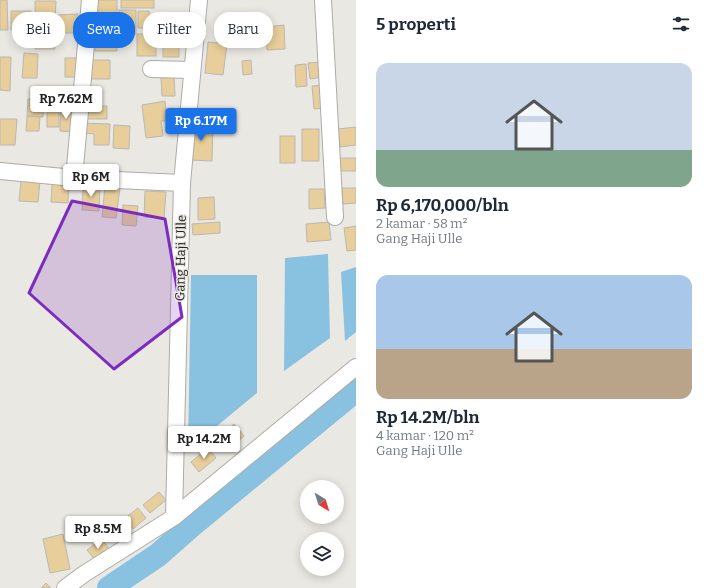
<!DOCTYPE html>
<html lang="id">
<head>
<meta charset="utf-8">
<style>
	body { margin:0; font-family:Bitter,serif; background:#f6f6f7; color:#1f2937; height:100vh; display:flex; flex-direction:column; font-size:15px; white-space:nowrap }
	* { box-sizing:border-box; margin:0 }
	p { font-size:13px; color:#747a83 }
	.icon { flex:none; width:22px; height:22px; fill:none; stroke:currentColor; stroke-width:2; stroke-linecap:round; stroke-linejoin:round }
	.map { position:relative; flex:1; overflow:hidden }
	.details { display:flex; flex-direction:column; background:#fff; width:356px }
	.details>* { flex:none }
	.guide { position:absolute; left:12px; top:12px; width:284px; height:36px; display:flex; gap:8px }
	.needle { width:26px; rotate:142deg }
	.tools { position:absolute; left:300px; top:480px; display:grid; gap:8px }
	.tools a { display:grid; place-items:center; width:44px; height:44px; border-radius:50%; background:#fff; box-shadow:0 2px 10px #0003; font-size:20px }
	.price { position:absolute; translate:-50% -34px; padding:0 9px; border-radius:4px; background:#fff; color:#222; font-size:13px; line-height:26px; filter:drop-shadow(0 1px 2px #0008) }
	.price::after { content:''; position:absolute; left:50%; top:24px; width:12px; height:9px; margin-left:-6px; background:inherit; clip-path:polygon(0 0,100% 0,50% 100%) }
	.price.on { background:#1a73e8; color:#fff }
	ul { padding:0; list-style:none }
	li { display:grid; align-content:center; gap:8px; height:212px; padding:0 20px }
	li span { display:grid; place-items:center; height:124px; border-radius:12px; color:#555 }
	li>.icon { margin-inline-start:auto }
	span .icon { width:72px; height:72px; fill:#fffc; stroke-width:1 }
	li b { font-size:17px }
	h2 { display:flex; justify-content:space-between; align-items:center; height:48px; padding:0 20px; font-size:17px }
	.chip { padding:0 14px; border-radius:16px; background:#fff; box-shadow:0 2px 10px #0003; font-size:14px; line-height:36px }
	.chip.on { background:#1a73e8; color:#fff }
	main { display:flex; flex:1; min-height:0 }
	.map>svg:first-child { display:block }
	.water { fill:#89c2e1 }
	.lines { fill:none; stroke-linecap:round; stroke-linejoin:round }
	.river { stroke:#89c2e1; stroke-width:24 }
	.building { fill:#e7ce9a; stroke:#bbb8b3 }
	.street-casing { stroke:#aeaba6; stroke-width:18 }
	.street { stroke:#fff; stroke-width:16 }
	.marked { fill:#7b2cbf; fill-opacity:0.2; stroke:#7b2cbf; stroke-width:3; stroke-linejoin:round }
	.labels { text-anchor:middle; stroke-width:3; stroke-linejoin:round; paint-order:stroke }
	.street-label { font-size:13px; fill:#272624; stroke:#eae8e2 }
</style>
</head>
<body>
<main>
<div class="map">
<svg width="356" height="588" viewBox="0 0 356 588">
	<rect width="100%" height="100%" fill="#eae8e2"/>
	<g class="water">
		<path d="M328 254 330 338 284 371 285 258Z"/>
		<path d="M356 267V332L345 341 341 272Z"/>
		<path d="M191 275H257V393L188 450Z"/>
	</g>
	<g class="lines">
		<path class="river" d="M109 588 158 555 192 525 356 390"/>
	</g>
	<g class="building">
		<path d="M0 0H7L8 30H0Z"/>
		<rect x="94" y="0" width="23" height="34"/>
		<rect x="121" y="0" width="33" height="8"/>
		<path d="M35 1H56L55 23H35Z"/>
		<rect x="119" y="10" width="17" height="24"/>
		<rect x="11" y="11" width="20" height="19"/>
		<path d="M138 11H149L150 28H138Z"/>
		<path d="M78 14V33H57V15Z"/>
		<path d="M228 22 252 23 251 41 227 40Z"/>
		<path d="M284 25 285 49 267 50 266 27Z"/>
		<path d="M54 33 55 49H35V34Z"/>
		<rect x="137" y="34" width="19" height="22"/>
		<path d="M117 36V51H95V37Z"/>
		<rect x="163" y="37" width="16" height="20"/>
		<path d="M208 42 227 44 223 75 205 73Z"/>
		<path d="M24 53 38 54 37 78H22Z"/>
		<path d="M0 57H11L10 91 0 90Z"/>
		<rect x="65" y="58" width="12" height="19"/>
		<path d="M88 60H110V79H87Z"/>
		<path d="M251 60 252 74 243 75 242 61Z"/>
		<path d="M322 62 323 77 310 79 308 63Z"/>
		<path d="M306 64 307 86 296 87 295 65Z"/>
		<path d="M174 76 175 96H162L161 77Z"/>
		<path d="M324 85 326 108 314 109 312 86Z"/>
		<path d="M28 99 44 100 43 117 27 116Z"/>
		<path d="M165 101 167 121H161L163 136 146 138 142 105Z"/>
		<rect x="87" y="106" width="20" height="13"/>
		<rect x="47" y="107" width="12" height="20"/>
		<path d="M61 108 73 109 72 132 60 131Z"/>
		<path d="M27 116 40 117 39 131H26Z"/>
		<path d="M0 119H17L15 145H0Z"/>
		<path d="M83 123 110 124 109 145H94V134L82 133Z"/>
		<path d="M190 124 213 125 212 161 189 160Z"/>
		<path d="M114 125 130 126 129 149 113 148Z"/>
		<path d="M356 127V145L340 147 338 129Z"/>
		<rect x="302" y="129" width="17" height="32"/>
		<rect x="280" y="136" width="15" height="27"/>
		<rect x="336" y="158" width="20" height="13"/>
		<path d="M21 180 40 181 38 202 19 201Z"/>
		<path d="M52 184 69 185 68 203 51 202Z"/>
		<path d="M83 186 100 187 99 211 82 210Z"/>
		<path d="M105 186 120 188 116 218 102 217Z"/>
		<path d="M342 188H356V203L343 204Z"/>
		<path d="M309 189H324L325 208 309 209Z"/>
		<path d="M145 191 166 192 164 218 144 217Z"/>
		<path d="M214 197 215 219 198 220V198Z"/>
		<path d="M123 205 138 206 136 226 122 225Z"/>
		<path d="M220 222V233L193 235 192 224Z"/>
		<path d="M329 222 331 240 307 242 306 224Z"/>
		<path d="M356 226V250L347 251 344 228Z"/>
		<path d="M234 424 244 436 226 451 216 439Z"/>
		<path d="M208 448 216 458 199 472 191 462Z"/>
		<path d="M159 492 166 500 150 513 143 505Z"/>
		<path d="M138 508 146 518 133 529 125 518Z"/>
		<path d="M120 521 128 530 117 540 109 531Z"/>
		<path d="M63 534 70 569 50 573 43 539Z"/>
		<path d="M102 539 109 549 95 560 87 550Z"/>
		<path d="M46 583 51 588H41Z"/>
	</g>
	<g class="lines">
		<g class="street-casing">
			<g id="street">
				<path d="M323 0 335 217"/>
				<path d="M151 69 192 70"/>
				<path d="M0 171 74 178 182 183"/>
				<path d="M74 178 90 0"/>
				<path d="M174 517 182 183 199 0"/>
				<path d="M65 588 84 574 174 517 356 367"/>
			</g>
		</g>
		<use href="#street" class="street"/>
	</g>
	<path class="marked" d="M72 201 165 219 182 317 114 369 29 293Z"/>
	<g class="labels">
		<g class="street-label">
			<text transform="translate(180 258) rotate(-89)" y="5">Gang Haji Ulle</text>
		</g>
	</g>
</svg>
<div class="tools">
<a><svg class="needle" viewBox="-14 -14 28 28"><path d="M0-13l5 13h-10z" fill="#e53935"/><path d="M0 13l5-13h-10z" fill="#747a83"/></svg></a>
<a><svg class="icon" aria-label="layers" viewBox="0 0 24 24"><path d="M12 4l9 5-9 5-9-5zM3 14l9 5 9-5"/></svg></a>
</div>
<b class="price" style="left:66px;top:120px">Rp 7.62M</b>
<b class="price on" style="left:201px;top:142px">Rp 6.17M</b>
<b class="price" style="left:91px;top:198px">Rp 6M</b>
<b class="price" style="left:204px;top:460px">Rp 14.2M</b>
<b class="price" style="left:98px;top:550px">Rp 8.5M</b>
<div class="guide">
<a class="chip">Beli</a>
<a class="chip on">Sewa</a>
<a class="chip">Filter</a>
<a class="chip">Baru</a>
</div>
</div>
<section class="details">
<h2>5 properti<svg class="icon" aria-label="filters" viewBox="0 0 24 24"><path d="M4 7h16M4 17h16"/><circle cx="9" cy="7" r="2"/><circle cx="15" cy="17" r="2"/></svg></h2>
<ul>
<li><span style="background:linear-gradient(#c9d6e8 70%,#7fa58c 0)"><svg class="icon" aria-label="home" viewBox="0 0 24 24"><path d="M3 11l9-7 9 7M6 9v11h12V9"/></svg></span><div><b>Rp 6,170,000/bln</b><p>2 kamar · 58 m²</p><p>Gang Haji Ulle</p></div></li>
<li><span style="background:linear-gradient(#a9c7e8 60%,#b9a48a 0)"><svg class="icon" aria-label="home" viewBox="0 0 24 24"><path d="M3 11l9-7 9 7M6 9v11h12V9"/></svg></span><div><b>Rp 14.2M/bln</b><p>4 kamar · 120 m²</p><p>Gang Haji Ulle</p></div></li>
</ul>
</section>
</main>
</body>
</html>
